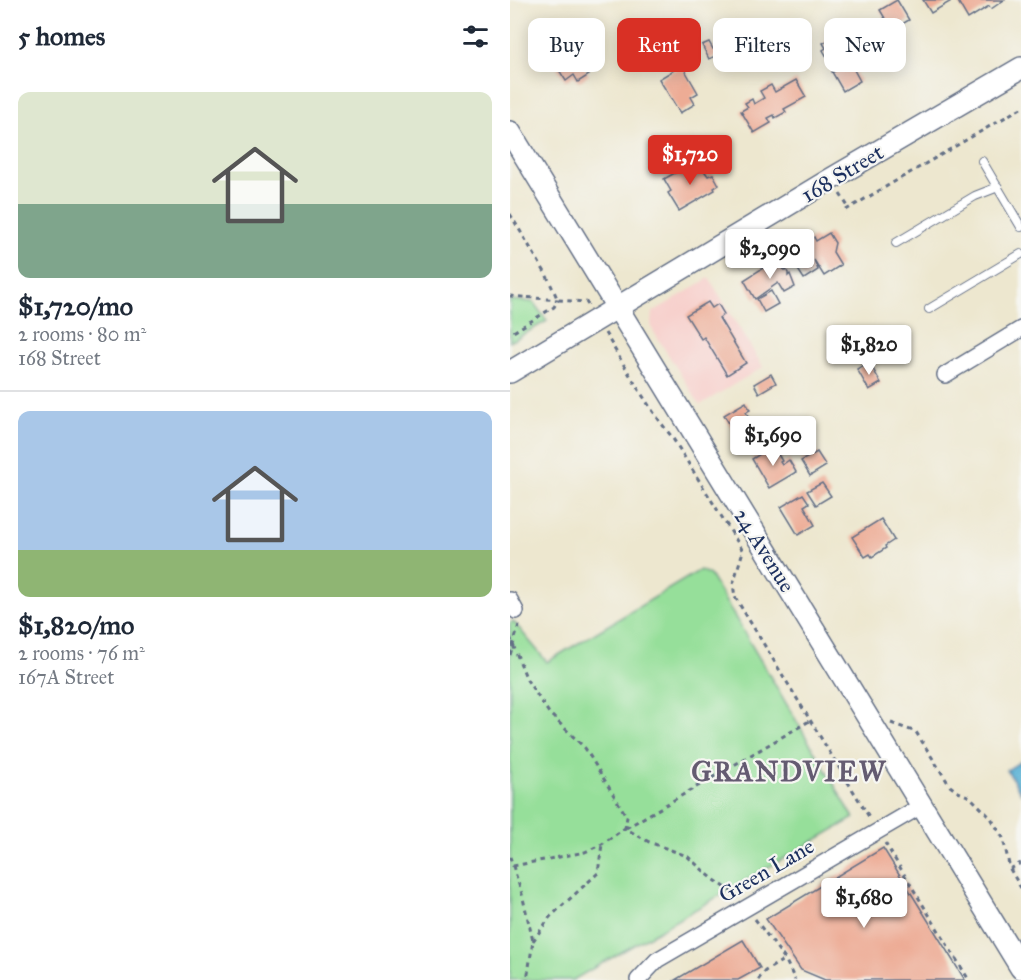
<!DOCTYPE html>
<html lang="en">
<head>
<meta charset="utf-8">
<style>
	body { margin:0; font-family:"IM FELL Great Primer",serif; background:#f6f6f7; color:#1f2937; height:100vh; display:flex; flex-direction:column; font-size:22px; white-space:nowrap }
	* { box-sizing:border-box; margin:0 }
	p { font-size:20px; color:#747a83 }
	.icon { flex:none; width:33px; height:33px; fill:none; stroke:currentColor; stroke-width:2; stroke-linecap:round; stroke-linejoin:round }
	.map { position:relative; flex:1; overflow:hidden }
	.panel { display:flex; flex-direction:column; background:#fff; width:510px }
	.panel>* { flex:none }
	.top-card { position:absolute; left:18px; top:18px; width:402px; height:54px; display:flex; gap:12px }
	.price { position:absolute; translate:-50% -51px; padding:0 14px; border-radius:6px; background:#fff; color:#222; font-size:20px; line-height:39px; filter:drop-shadow(0 2px 3px #0008) }
	.price::after { content:''; position:absolute; left:50%; top:36px; width:18px; height:14px; margin-left:-9px; background:inherit; clip-path:polygon(0 0,100% 0,50% 100%) }
	.price.on { background:#d93025; color:#fff }
	ul { padding:0; list-style:none }
	li { display:grid; align-content:center; gap:12px; height:318px; padding:0 18px }
	li+li { border-top:2px solid #e0e1e3 }
	li span { display:grid; place-items:center; height:186px; border-radius:12px; color:#555 }
	li>.icon { margin-inline-start:auto }
	span .icon { width:108px; height:108px; fill:#fffc; stroke-width:1 }
	li b { font-size:26px }
	h2 { display:flex; justify-content:space-between; align-items:center; height:72px; padding:0 18px; font-size:26px }
	.pill { padding:0 21px; border-radius:12px; background:#fff; box-shadow:0 3px 15px #0003; font-size:21px; line-height:54px }
	.pill.on { background:#d93025; color:#fff }
	main { display:flex; flex:1; min-height:0 }
	.map>svg:first-child { display:block }
	.built { fill:#f7d0cc }
	.green { fill:#96df9a; stroke:#58877c; stroke-width:1.5 }
	.water { fill:#57b0d4; stroke:#397099; stroke-width:1.5 }
	.building { fill:#edac95 }
	.lines { fill:none; stroke-linecap:round; stroke-linejoin:round }
	.lane-casing { stroke:#646f86; stroke-width:10 }
	.street-casing { stroke:#646f86; stroke-width:18 }
	.secondary-casing { stroke:#646f86; stroke-width:24 }
	.path { stroke:#646f86; stroke-width:3; stroke-dasharray:4.5 4.5; stroke-linecap:butt }
	.lane { stroke:#fff; stroke-width:8 }
	.street { stroke:#fff; stroke-width:15 }
	.secondary { stroke:#fff; stroke-width:21 }
	.labels { text-anchor:middle; stroke-width:4.5; stroke-linejoin:round; paint-order:stroke }
	.street-label { font-size:22px; fill:#1b2f5e; stroke:#f6f6f2 }
	.district-label { font-size:28px; font-weight:bold; letter-spacing:1.5px; fill:#645b71; stroke:#f6f6f2 }
</style>
</head>
<body>
<main>
<section class="panel">
<h2>5 homes<svg class="icon" aria-label="filters" viewBox="0 0 24 24"><path d="M4 7h16M4 17h16"/><circle cx="9" cy="7" r="2"/><circle cx="15" cy="17" r="2"/></svg></h2>
<ul>
<li><span style="background:linear-gradient(#dfe7d0 60%,#7fa58c 0)"><svg class="icon" aria-label="home" viewBox="0 0 24 24"><path d="M3 11l9-7 9 7M6 9v11h12V9"/></svg></span><div><b>$1,720/mo</b><p>2 rooms · 80 m²</p><p>168 Street</p></div></li>
<li><span style="background:linear-gradient(#a9c7e8 75%,#8fb573 0)"><svg class="icon" aria-label="home" viewBox="0 0 24 24"><path d="M3 11l9-7 9 7M6 9v11h12V9"/></svg></span><div><b>$1,820/mo</b><p>2 rooms · 76 m²</p><p>167A Street</p></div></li>
</ul>
</section>
<div class="map">
<svg width="511" height="980" viewBox="0 0 511 980">
	<rect width="100%" height="100%" fill="#f6f6f2"/>
	<filter id="ink" filterUnits="userSpaceOnUse"><feTurbulence type="fractalNoise" baseFrequency=".0167" numOctaves="2"/><feDisplacementMap in="SourceGraphic" scale="12" xChannelSelector="R" yChannelSelector="G"/><feConvolveMatrix kernelMatrix="1 2 1 2 8 2 1 2 1" color-interpolation-filters="sRGB"/></filter>
	<filter id="wash" filterUnits="userSpaceOnUse"><feTurbulence type="fractalNoise" baseFrequency=".008" numOctaves="4" result="noise"/><feDisplacementMap in="SourceGraphic" scale="24" xChannelSelector="R" yChannelSelector="G"/><feGaussianBlur stdDeviation="1.35" result="paint"/><feColorMatrix in="noise" values="0 0 0 0 0 0 0 0 0 0 0 0 0 0 0 0 0 1.4 0 .05"/><feComposite in="paint" operator="in"/></filter>
	<g filter="url(#wash)">
		<rect width="100%" height="100%" fill="#ede7cf"/>
		<path class="built" d="M199 278 253 367 190 405 142 329 141 322 143 312Z"/>
		<g class="green">
			<path d="M0 300 23 302 37 321 0 342Z"/>
			<path d="M190 570 200 575 344 818 63 980H0V623L3 621 37 662Z"/>
		</g>
		<path class="water" d="M511 761V793L497 770Z"/>
		<g id="blocks">
			<g class="building">
				<path d="M387 0 399 20 382 30 370 10Z"/>
				<path d="M413 0H443L421 13Z"/>
				<path d="M447 0H494L481 9 479 6 458 19Z"/>
				<path d="M272 19 282 37 262 49 252 31Z"/>
				<path d="M56 27 64 38 69 35 75 45 70 49 80 66 75 69 79 75 68 82 64 75 56 81 47 67 54 63 38 38Z"/>
				<path d="M341 29 359 58 343 68 350 81 333 91 322 72 325 71 313 50 316 48 313 43 319 40 322 45 332 39 330 36Z"/>
				<path d="M215 41 219 50 199 59 192 45 199 42 203 49 208 47 207 45Z"/>
				<path d="M172 65 188 93 181 97 185 104 170 113 149 79Z"/>
				<path d="M286 80 296 97 274 109 276 112 265 118 264 115 258 118 261 123 244 133 231 111 238 107 235 103 242 99 244 104 254 98 250 91 261 85 265 92Z"/>
				<path d="M188 162 198 176 203 174 209 185 204 188 205 190 169 211 158 193 161 191 154 179 179 165 180 167Z"/>
				<path d="M319 233 325 243 323 252 331 265 314 276 304 260 308 270 294 279 287 268 292 265 283 250 304 237 306 241Z"/>
				<path d="M267 259 274 270 276 269 278 273V276L280 274 285 287 274 293 268 283 245 299 234 280Z"/>
				<path d="M261 291 268 304 254 312 247 299Z"/>
				<path d="M198 302 202 308 208 304 214 314 209 318 236 363 217 375 194 337 191 339 176 315Z"/>
				<path d="M344 330 352 343 337 352 329 339Z"/>
				<path d="M359 362 371 383 359 390 347 369Z"/>
				<path d="M261 374 266 383 249 393 244 384Z"/>
				<path d="M236 402 240 410 236 412 243 425 226 435 214 415Z"/>
				<path d="M263 446 272 461 270 462 272 465 279 460 286 472 259 488 242 459Z"/>
				<path d="M307 452 316 466 300 476 291 461Z"/>
				<path d="M312 483 321 496 306 505 297 491Z"/>
				<path d="M293 494 299 503 294 506 305 525 288 535 271 507Z"/>
				<path d="M371 519 384 540 375 546 376 548 362 557 360 554 355 557 342 537Z"/>
				<path d="M373 848 455 980H315L291 970 256 919Z"/>
				<path d="M233 940 250 968 228 980H165Z"/>
			</g>
		</g>
	</g>
	<g filter="url(#ink)">
		<use href="#blocks" fill-opacity="0" stroke="#646f86" stroke-width="1.5"/>
		<g class="lines">
			<g class="lane-casing">
				<g id="lane">
					<path d="M472 161 511 227"/>
					<path d="M386 243 465 196 488 187"/>
					<path d="M419 309 511 254"/>
				</g>
			</g>
			<g class="street-casing">
				<g id="street">
					<path d="M435 375 511 329"/>
					<path d="M0 600 6 611"/>
					<path d="M128 980 147 960 411 806"/>
				</g>
			</g>
			<g class="secondary-casing">
				<g id="secondary">
					<path d="M0 132 511 968"/>
					<path d="M0 372 321 179 511 68"/>
				</g>
			</g>
			<g class="path">
				<path d="M330 194 339 208"/>
				<path d="M336 210 511 108"/>
				<path d="M0 214 36 274 48 300 76 302 78 305"/>
				<path d="M0 296 48 300 44 307 0 334"/>
				<path d="M95 333C116 368 136 405 162 437L233 551 223 584 225 597 361 820"/>
				<path d="M0 637 17 680 39 713 75 748 117 817 115 828"/>
				<path d="M0 655 9 625"/>
				<path d="M381 723 406 732 440 786 448 792 460 797 481 818 493 838 500 869 511 888"/>
				<path d="M116 828 301 720"/>
				<path d="M375 843 459 980"/>
				<path d="M0 857 12 894 23 941 17 980"/>
				<path d="M3 866 75 852 92 844 115 828 139 842 177 856 203 879 228 896"/>
				<path d="M500 869 511 863"/>
				<path d="M245 919 275 959 285 980"/>
				<path d="M23 941 40 917 88 873 92 844"/>
				<path d="M248 980 255 971 275 959"/>
			</g>
			<use href="#lane" class="lane"/>
			<use href="#street" class="street"/>
			<use href="#secondary" class="secondary"/>
		</g>
	</g>
	<g class="labels">
		<g class="street-label">
			<text transform="translate(332 173) rotate(-31)" y="8">168 Street</text>
			<text transform="translate(255 550) rotate(58)" y="8">24 Avenue</text>
			<text transform="translate(256 870) rotate(-30)" y="8">Green Lane</text>
		</g>
		<g class="district-label">
			<text x="279" y="781">GRANDVIEW</text>
		</g>
	</g>
</svg>
<b class="price on" style="left:180px;top:186px">$1,720</b>
<b class="price" style="left:260px;top:280px">$2,090</b>
<b class="price" style="left:359px;top:376px">$1,820</b>
<b class="price" style="left:263px;top:467px">$1,690</b>
<b class="price" style="left:354px;top:929px">$1,680</b>
<div class="top-card">
<a class="pill">Buy</a>
<a class="pill on">Rent</a>
<a class="pill">Filters</a>
<a class="pill">New</a>
</div>
</div>
</main>
</body>
</html>
